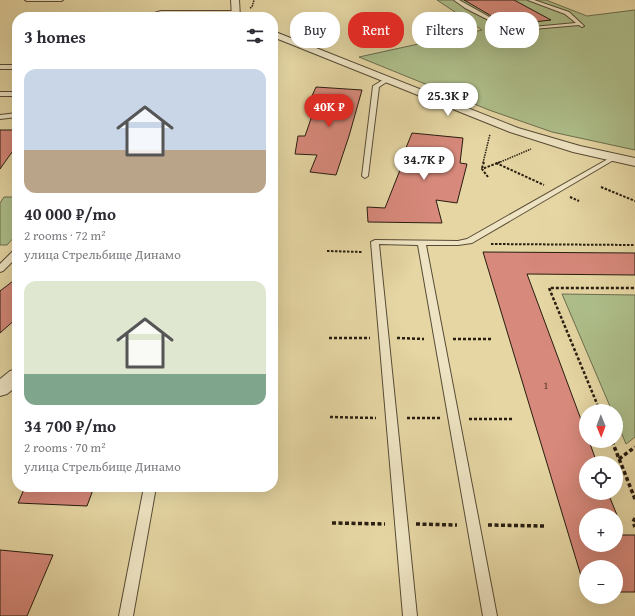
<!DOCTYPE html>
<html lang="en">
<head>
<meta charset="utf-8">
<style>
	body { margin:0; font-family:"Gentium Book Plus",serif; background:#f2f2f3; color:#2b2b33; height:100vh; display:flex; flex-direction:column; font-size:15px; white-space:nowrap }
	* { box-sizing:border-box; margin:0 }
	p { font-size:13px; color:#7c7c81 }
	.icon { flex:none; width:22px; height:22px; fill:none; stroke:currentColor; stroke-width:2; stroke-linecap:round; stroke-linejoin:round }
	.map { position:relative; flex:1; overflow:hidden }
	.sheet { position:absolute; left:12px; top:12px; width:266px; height:480px; display:flex; flex-direction:column; background:#fff; border-radius:16px; box-shadow:0 4px 16px #0002 }
	.sheet>* { flex:none }
	.guide { position:absolute; left:290px; top:12px; width:285px; height:36px; display:flex; gap:8px }
	.needle { width:26px; rotate:179deg }
	.controls { position:absolute; left:579px; top:404px; display:grid; gap:8px }
	.controls a { display:grid; place-items:center; width:44px; height:44px; border-radius:50%; background:#fff; box-shadow:0 4px 16px #0002; font-size:20px }
	.price { position:absolute; translate:-50% -34px; padding:0 9px; border-radius:14px; background:#fff; color:#222; font-size:13px; line-height:26px; filter:drop-shadow(0 1px 2px #0008) }
	.price::after { content:''; position:absolute; left:50%; top:24px; width:12px; height:9px; margin-left:-6px; background:inherit; clip-path:polygon(0 0,100% 0,50% 100%) }
	.price.active { background:#d93025; color:#fff }
	ul { padding:0; list-style:none }
	li { display:grid; align-content:center; gap:8px; height:212px; padding:0 12px }
	li span { display:grid; place-items:center; height:124px; border-radius:12px; color:#555 }
	li>.icon { margin-inline-start:auto }
	span .icon { width:72px; height:72px; fill:#fffc; stroke-width:1 }
	li b { font-size:17px }
	h2 { display:flex; justify-content:space-between; align-items:center; height:48px; padding:0 12px; font-size:17px }
	.chip { padding:0 14px; border-radius:16px; background:#fff; box-shadow:0 4px 16px #0002; font-size:14px; line-height:36px }
	.chip.active { background:#d93025; color:#fff }
	.map>svg:first-child { display:block }
	.green { fill:#aebf8b; stroke:#6b6e4e }
	.building { fill:#d7897b; stroke:#281d10 }
	.lines { fill:none; stroke-linecap:round; stroke-linejoin:round }
	.service-casing { stroke:#574b35; stroke-width:2 }
	.minor-casing { stroke:#574b35; stroke-width:2 }
	.path-far3 { stroke:#281d10; stroke-width:1.5; stroke-dasharray:1.5 1; stroke-linecap:butt }
	.path-far2 { stroke:#281d10; stroke-width:2; stroke-dasharray:2.5 1.5; stroke-linecap:butt }
	.path-far1 { stroke:#281d10; stroke-width:2.5; stroke-dasharray:3 2; stroke-linecap:butt }
	.path { stroke:#281d10; stroke-width:3.5; stroke-dasharray:4 2.5; stroke-linecap:butt }
	.service { fill:#eee4c3; fill-rule:evenodd }
	.minor { fill:#eee4c3; fill-rule:evenodd }
	.labels { text-anchor:middle; stroke-width:4; stroke-linejoin:round; paint-order:stroke }
	.number-label { font-size:11px; fill:#54382b }
</style>
</head>
<body>
<div class="map">
<svg width="635" height="616" viewBox="0 0 635 616">
	<rect width="100%" height="100%" fill="#e5d6a3"/>
	<filter id="stains"><feTurbulence type="fractalNoise" baseFrequency=".005" numOctaves="4"/><feColorMatrix values="0 0 0 0 .2 0 0 0 0 .09 0 0 0 0 .02 0 0 0 .5 -.17"/></filter>
	<radialGradient id="worn" r=".72"><stop offset=".6" stop-color="#630" stop-opacity="0"/><stop offset="1" stop-color="#630" stop-opacity=".3"/></radialGradient>
	<g class="green">
		<path d="M437 0H546L587 16 635 10V150L552 132 489 110 359 57 482 30Z"/>
		<path d="M4 197H17V234L7 245H0V203Z"/>
		<path d="M562 294 635 295V437L626 444 616 420V411H612Z"/>
	</g>
	<g class="building">
		<path d="M464 0H514L551 20 507 25Z"/>
		<path d="M316 87 362 90 349 136 336 175 310 172 317 155 295 154 298 136H305L315 107H307Z"/>
		<path d="M0 130H17V145L0 169Z"/>
		<path d="M412 133 463 138 460 163 467 164 457 203 436 200 442 223 368 222 367 207 385 208 402 165H399Z"/>
		<path d="M483 252 635 253V275L527 274 586 433V441H589L597 463H586V493H608L617 515H586V545H616V535H635V592H616V567H586V578L582 579Z"/>
		<path d="M17 278V318L0 333V291Z"/>
		<path d="M25 487H94L87 506 18 503Z"/>
		<path d="M0 550 53 555 27 616H0Z"/>
	</g>
	<g class="lines">
		<g class="service-casing">
			<g id="service">
				<path d="M25 0H63L61 1H27Z"/>
				<path d="M454 0H459L511 29 576 23 565 14 528 0H534L569 12 584 26 582 27 579 25 510 31 465 8Z"/>
				<path d="M161 11H236L238 12 236 13H162L154 17H150L151 14Z"/>
				<rect x="0" y="65" width="17" height="4"/>
				<path d="M386 78 388 79V81L379 87 368 176 365 178 362 176 373 86Z"/>
				<rect x="0" y="92" width="17" height="4"/>
				<path d="M17 113V117L0 119V115Z"/>
				<path d="M615 155 618 157 617 158 472 243 458 245H426L497 616H483L418 245 379 244 417 616H403L371 242 375 240 458 241 467 239Z"/>
				<path d="M14 250H17V257L3 271 0 272V264Z"/>
				<path d="M144 487H156L133 616H119Z"/>
			</g>
		</g>
		<g class="minor-casing">
			<g id="minor">
				<path d="M231 0H239L240 17H232Z"/>
				<path d="M273 31 518 128 580 146 635 158V166L573 152 510 132 273 37Z"/>
				<path d="M17 369V386L7 394 0 396V379L10 371Z"/>
			</g>
		</g>
		<g class="path-far3">
			<path d="M250 8 252 7 254 0"/>
			<path d="M483 163 490 134"/>
			<path d="M498 163 531 149"/>
		</g>
		<g class="path-far2">
			<path d="M496 163 544 185"/>
			<path d="M482 168 484 162"/>
			<path d="M488 177 482 169 500 162"/>
			<path d="M601 187 635 201"/>
			<path d="M570 197 579 201"/>
			<path d="M491 244 635 245"/>
			<path d="M327 251 363 252"/>
		</g>
		<g class="path-far1">
			<path d="M329 338H370"/>
			<path d="M397 338 424 339"/>
			<path d="M453 339H493"/>
			<path d="M600 411 549 288H635"/>
			<path d="M330 417 376 418"/>
			<path d="M407 418H440"/>
			<path d="M469 419H514"/>
		</g>
		<g class="path">
			<path d="M612 441 635 499"/>
			<path d="M619 459 635 447"/>
			<path d="M635 518 633 522 635 527"/>
			<path d="M332 523 385 524"/>
			<path d="M416 524 457 525"/>
			<path d="M488 525 544 526"/>
		</g>
		<use href="#service" class="service"/>
		<use href="#minor" class="minor"/>
	</g>
	<g class="labels">
		<g class="number-label">
			<text x="546" y="389">1</text>
		</g>
	</g>
	<rect width="100%" height="100%" filter="url(#stains)"/>
	<rect width="100%" height="100%" fill="url(#worn)"/>
</svg>
<div class="controls">
<a><svg class="needle" viewBox="-14 -14 28 28"><path d="M0-13l5 13h-10z" fill="#e53935"/><path d="M0 13l5-13h-10z" fill="#7c7c81"/></svg></a>
<a><svg class="icon" aria-label="locate" viewBox="0 0 24 24"><circle cx="12" cy="12" r="6"/><path d="M12 2v4M12 18v4M2 12h4M18 12h4"/></svg></a>
<a>+</a>
<a>−</a>
</div>
<b class="price" style="left:448px;top:117px">25.3K ₽</b>
<b class="price active" style="left:329px;top:128px">40K ₽</b>
<b class="price" style="left:424px;top:181px">34.7K ₽</b>
<div class="guide">
<a class="chip">Buy</a>
<a class="chip active">Rent</a>
<a class="chip">Filters</a>
<a class="chip">New</a>
</div>
<section class="sheet">
<h2>3 homes<svg class="icon" aria-label="filters" viewBox="0 0 24 24"><path d="M4 7h16M4 17h16"/><circle cx="9" cy="7" r="2"/><circle cx="15" cy="17" r="2"/></svg></h2>
<ul>
<li><span style="background:linear-gradient(#c9d6e8 65%,#b9a48a 0)"><svg class="icon" aria-label="home" viewBox="0 0 24 24"><path d="M3 11l9-7 9 7M6 9v11h12V9"/></svg></span><div><b>40 000 ₽/mo</b><p>2 rooms · 72 m²</p><p>улица Стрельбище Динамо</p></div></li>
<li><span style="background:linear-gradient(#dfe7d0 75%,#7fa58c 0)"><svg class="icon" aria-label="home" viewBox="0 0 24 24"><path d="M3 11l9-7 9 7M6 9v11h12V9"/></svg></span><div><b>34 700 ₽/mo</b><p>2 rooms · 70 m²</p><p>улица Стрельбище Динамо</p></div></li>
</ul>
</section>
</div>
</body>
</html>
